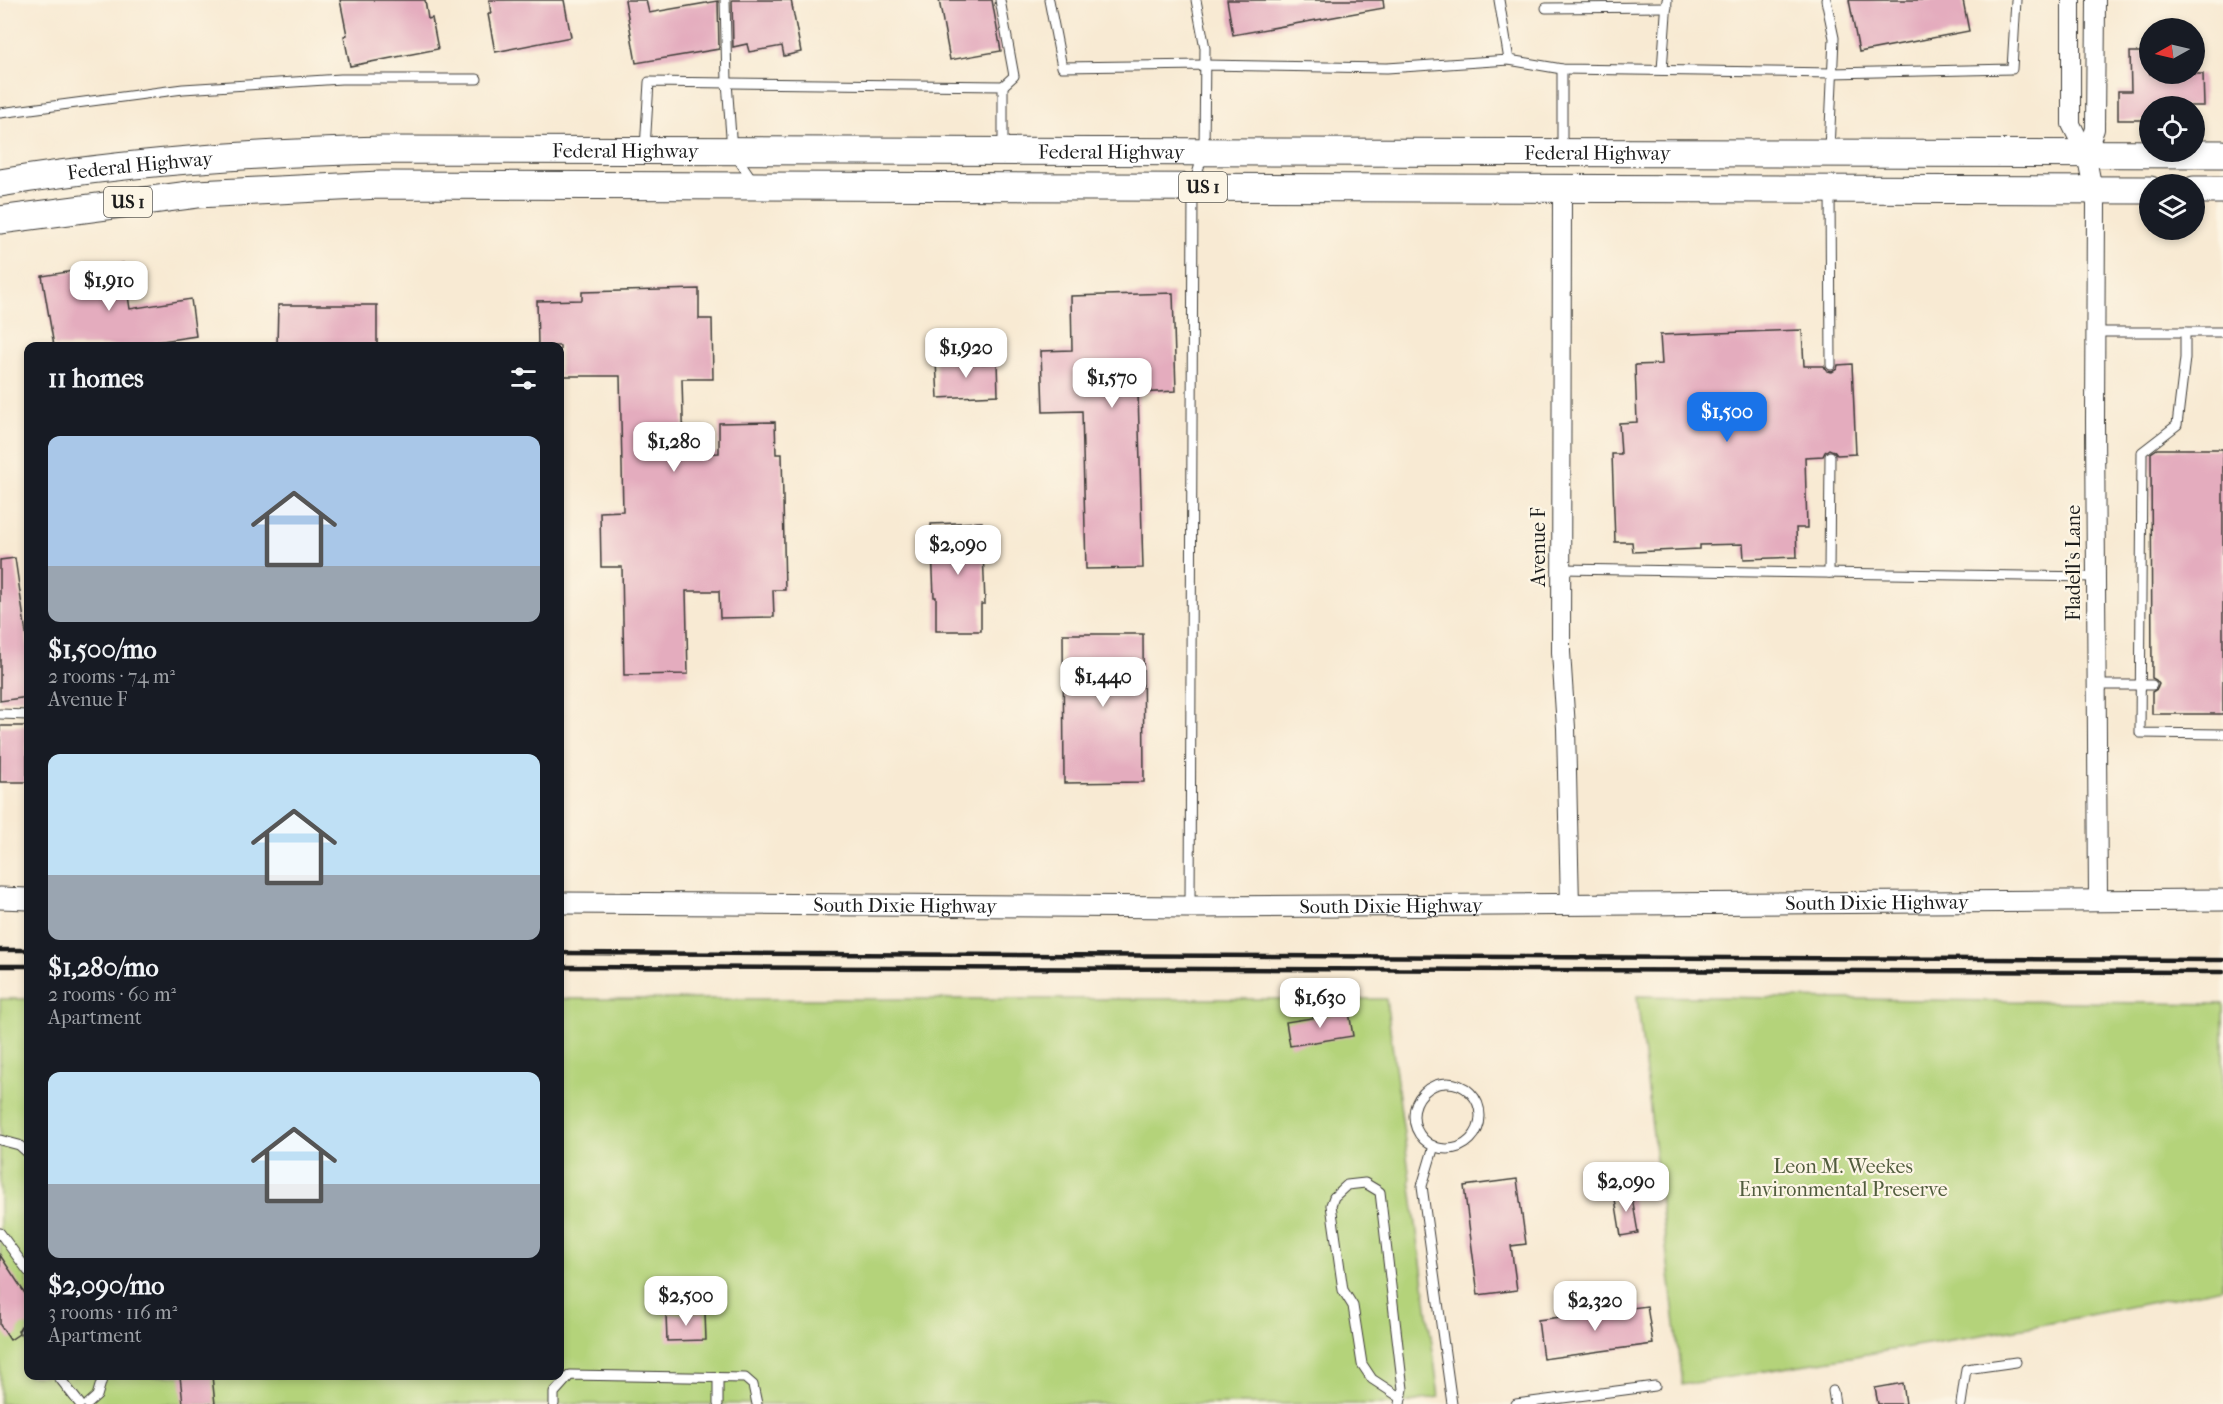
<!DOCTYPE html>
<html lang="en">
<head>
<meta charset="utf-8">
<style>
	body { margin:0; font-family:"IM FELL French Canon",serif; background:#20242c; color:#f1f3f6; height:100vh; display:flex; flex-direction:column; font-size:22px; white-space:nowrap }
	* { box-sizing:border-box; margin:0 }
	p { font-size:20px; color:#9ea1a6 }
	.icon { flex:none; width:33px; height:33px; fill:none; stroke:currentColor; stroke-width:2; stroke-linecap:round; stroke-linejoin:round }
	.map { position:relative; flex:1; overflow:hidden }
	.panel { position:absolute; left:24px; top:342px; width:540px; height:1038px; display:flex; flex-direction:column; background:#171b24; border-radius:12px; box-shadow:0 3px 9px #0003 }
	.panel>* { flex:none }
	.needle { width:39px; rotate:262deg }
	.buttons { position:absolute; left:2139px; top:18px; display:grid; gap:12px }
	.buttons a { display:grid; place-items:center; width:66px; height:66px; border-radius:50%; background:#171b24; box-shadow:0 3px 9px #0003; font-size:30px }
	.price { position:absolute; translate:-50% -51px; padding:0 14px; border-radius:12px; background:#fff; color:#222; font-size:20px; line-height:39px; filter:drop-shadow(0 2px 3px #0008) }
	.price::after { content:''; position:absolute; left:50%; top:36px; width:18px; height:14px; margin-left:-9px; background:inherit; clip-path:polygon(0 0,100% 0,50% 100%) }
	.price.current { background:#1a73e8; color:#fff }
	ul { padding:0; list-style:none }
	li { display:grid; align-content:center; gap:12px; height:318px; padding:0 24px }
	li span { display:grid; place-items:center; height:186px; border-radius:12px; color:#555 }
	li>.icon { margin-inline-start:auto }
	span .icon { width:108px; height:108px; fill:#fffc; stroke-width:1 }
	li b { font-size:26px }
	h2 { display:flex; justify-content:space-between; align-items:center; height:72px; padding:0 24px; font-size:26px }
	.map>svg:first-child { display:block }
	.green { fill:#b4d37a; stroke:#68784b; stroke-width:1.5 }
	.building { fill:#e4acbe }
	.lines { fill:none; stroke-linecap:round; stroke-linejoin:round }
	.service-casing { stroke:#3d3b37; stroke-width:11 }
	.minor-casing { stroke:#3d3b37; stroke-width:20 }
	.tertiary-casing { stroke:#3d3b37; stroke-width:23 }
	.primary-casing { stroke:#3d3b37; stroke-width:29 }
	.service { stroke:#fff; stroke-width:9 }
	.minor { stroke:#fff; stroke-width:18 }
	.tertiary { stroke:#fff; stroke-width:21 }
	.primary { stroke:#fff; stroke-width:27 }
	.rail { stroke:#1c1c1c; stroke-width:4.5 }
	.labels { text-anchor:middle; stroke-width:4.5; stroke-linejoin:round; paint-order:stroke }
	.shield { fill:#fcf5e5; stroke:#5f5d58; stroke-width:1.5 }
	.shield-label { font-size:18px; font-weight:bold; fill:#1c1c1c }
	.street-label { font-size:20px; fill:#1c1c1c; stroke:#fcf5e5 }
	.park-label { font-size:20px; fill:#515c3d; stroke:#fcf5e5 }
</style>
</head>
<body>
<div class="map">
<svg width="2223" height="1404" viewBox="0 0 2223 1404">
	<rect width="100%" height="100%" fill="#fcf5e5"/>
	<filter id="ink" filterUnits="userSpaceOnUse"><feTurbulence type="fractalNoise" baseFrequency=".0167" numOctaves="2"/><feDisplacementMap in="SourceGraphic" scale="12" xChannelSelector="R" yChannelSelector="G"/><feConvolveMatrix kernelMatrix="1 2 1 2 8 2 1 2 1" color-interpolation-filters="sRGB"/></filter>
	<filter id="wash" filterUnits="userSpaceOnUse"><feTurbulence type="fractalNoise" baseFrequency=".008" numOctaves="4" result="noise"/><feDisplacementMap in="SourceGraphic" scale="24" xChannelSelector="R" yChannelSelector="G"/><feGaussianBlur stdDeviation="1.35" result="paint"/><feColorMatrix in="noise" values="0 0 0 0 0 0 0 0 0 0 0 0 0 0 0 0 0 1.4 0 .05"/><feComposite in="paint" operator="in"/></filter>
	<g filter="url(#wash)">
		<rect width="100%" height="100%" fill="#f8ead3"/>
		<g class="green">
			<path d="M1637 996 2223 1004V1288L2035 1326 1682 1385Z"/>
			<path d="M0 999H28V1376H560V999H1386L1439 1397 1398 1404H0Z"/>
		</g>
		<g id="blocks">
			<g class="building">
				<path d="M340 0H425L428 19 432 18 438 49 350 66 344 36 347 35Z"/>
				<path d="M489 0H564L571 37 495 52 488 14H491Z"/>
				<path d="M625 0H646L649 13 718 1 719 49 636 63Z"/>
				<path d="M732 0H791L801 52 784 56 782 46 749 52 747 44 733 47Z"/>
				<path d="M939 0H992L1001 51 950 60Z"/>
				<path d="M1227 0H1383L1384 8 1233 35Z"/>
				<path d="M1849 0H1963L1969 31 1859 52Z"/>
				<path d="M2130 52H2150V74H2203L2204 106H2150V120H2118V91H2131Z"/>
				<path d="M123 263 130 309 191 299 196 336 155 342 156 346H54L42 276Z"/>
				<path d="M699 289V319H712L713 379H682L684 454 719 453V423L775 422 776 454H782L785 590H773L774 617 720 618 719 591H686L688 674 624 675 622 567H601L600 512 623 511 620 376H560V346H538L537 301 582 300V292Z"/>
				<path d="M1173 293 1176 391 1138 393 1143 568 1086 569 1082 411 1043 412 1041 351 1072 350 1071 296Z"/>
				<path d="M278 305H377V346H277Z"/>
				<path d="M1802 330 1804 366H1824L1827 371 1832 372 1837 369 1838 365 1852 364 1856 454 1837 455 1834 451 1829 449 1825 452 1823 456 1805 457 1807 528H1796L1797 557 1744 559 1743 544 1700 545V549L1633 552 1632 542H1615L1612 454H1621L1619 423 1637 422 1635 365 1662 364 1660 335Z"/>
				<path d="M976 360V364L997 363 998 395 938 398 936 362Z"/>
				<path d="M2157 449H2223V714H2152V692L2157 689 2159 684 2156 680 2152 678 2151 453Z"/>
				<path d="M982 522 985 604H981V631H936V597H934L931 524Z"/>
				<path d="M15 558 28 647V697L0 701V560Z"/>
				<path d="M1063 634H1143L1144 782 1064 783Z"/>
				<rect x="0" y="726" width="27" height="56"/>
				<path d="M1349 1012 1353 1036 1290 1046 1286 1022Z"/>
				<path d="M1517 1179 1526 1244 1511 1246 1517 1290 1478 1295 1464 1186Z"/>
				<path d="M1631 1191 1638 1233 1621 1236 1614 1193Z"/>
				<path d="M0 1255 28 1298V1325L21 1326 18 1331 19 1334 10 1340 0 1325Z"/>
				<path d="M1647 1306 1653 1344 1543 1359 1538 1320Z"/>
				<path d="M705 1313 706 1340 667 1341 666 1314Z"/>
				<path d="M180 1376H212L215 1404H183Z"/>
				<path d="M1903 1383 1906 1404H1878L1875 1388Z"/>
			</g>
		</g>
	</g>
	<g filter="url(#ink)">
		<use href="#blocks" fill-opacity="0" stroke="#3d3b37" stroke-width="1.5"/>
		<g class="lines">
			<g class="service-casing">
				<g id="service">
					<path d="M725 0 727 82 732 150 753 181"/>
					<path d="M1000 0 1014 76 1003 86"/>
					<path d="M1049 0 1062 67 1204 65 1387 68 1509 60 1499 0"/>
					<path d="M1826 0 1834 38 1829 150"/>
					<path d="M1546 8 1667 7"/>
					<path d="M1509 60 1562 69 1832 73 2012 69 2016 0"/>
					<path d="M1662 70 1667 0"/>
					<path d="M0 113 183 89 341 79H477"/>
					<path d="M645 149 649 82 1003 86V148"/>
					<path d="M1562 150V69"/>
					<path d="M1830 191 1831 365"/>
					<path d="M2095 332H2223"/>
					<path d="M2185 332V358L2177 425 2142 452 2140 733 2223 734"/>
					<path d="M1561 569 2096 577"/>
					<path d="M1829 573 1830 456"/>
					<path d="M2096 685H2152"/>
					<path d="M0 714 28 715"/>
					<path d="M1190 907 1193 187 1204 151 1205 48 1196 0"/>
					<circle cx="1447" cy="1116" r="33"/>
					<path d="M0 1140 19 1145 28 1153"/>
					<path d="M1434 1146 1422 1186 1452 1404"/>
					<path d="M0 1233 28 1271"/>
					<path d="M25 1331 28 1336"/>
					<path d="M58 1376 80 1404"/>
					<path d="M1833 1391 1835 1404"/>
					<path d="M88 1404 97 1396 103 1376"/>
					<path d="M554 1404V1393L570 1375 745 1378 753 1385 757 1404"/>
					<path d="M718 1404V1378"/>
					<path d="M1400 1404 1403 1389 1380 1192 1365 1183 1347 1185 1334 1197 1331 1205 1343 1290 1353 1306 1362 1364 1372 1379 1401 1398"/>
					<path d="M1516 1404 1655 1386"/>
					<path d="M1961 1404 1966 1369 2016 1362"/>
				</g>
			</g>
			<g class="minor-casing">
				<g id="minor">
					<path d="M2071 0V124L2086 154 2096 204 2095 421 2098 900"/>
					<path d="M2086 154 2095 129 2096 0"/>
					<path d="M1562 188 1561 652 1566 728 1570 905"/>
				</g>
			</g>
			<g class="tertiary-casing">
				<g id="tertiary">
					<path d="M0 898 28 899"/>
					<path id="s1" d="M560 903 1190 907 2223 900"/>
				</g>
			</g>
			<g class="primary-casing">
				<g id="primary">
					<path id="s2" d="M0 183C126 162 254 153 382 150L2223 154"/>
					<path d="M2194 190H2223"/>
					<path d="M0 220 197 194 380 185 2150 190"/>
				</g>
			</g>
			<use href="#service" class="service"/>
			<use href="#minor" class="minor"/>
			<use href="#tertiary" class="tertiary"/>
			<use href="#primary" class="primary"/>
			<g class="rail">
				<path d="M0 950H28"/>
				<path d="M560 953 2223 960"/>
				<path d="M0 966H28"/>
				<path d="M560 967 2223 972"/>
			</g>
		</g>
	</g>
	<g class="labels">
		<g class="shield">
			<rect x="1179" y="172" width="48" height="30" rx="4.5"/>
			<rect x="104" y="187" width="48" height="30" rx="4.5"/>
		</g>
		<g class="shield-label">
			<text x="1203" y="193">US 1</text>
			<text x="128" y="208">US 1</text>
		</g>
		<g class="street-label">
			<text dy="7" stroke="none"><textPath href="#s2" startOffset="627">Federal Highway</textPath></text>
			<text dy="7" stroke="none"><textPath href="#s2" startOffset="1113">Federal Highway</textPath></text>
			<text dy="7" stroke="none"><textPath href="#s2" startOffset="1599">Federal Highway</textPath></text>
			<text dy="7" stroke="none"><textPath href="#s2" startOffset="141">Federal Highway</textPath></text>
			<text transform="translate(1538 547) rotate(-90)" y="7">Avenue F</text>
			<text transform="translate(2073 563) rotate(-90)" y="7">Fladell's Lane</text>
			<text dy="7" stroke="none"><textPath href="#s1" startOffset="1317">South Dixie Highway</textPath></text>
			<text dy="7" stroke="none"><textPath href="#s1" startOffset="345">South Dixie Highway</textPath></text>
			<text dy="7" stroke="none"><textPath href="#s1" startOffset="831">South Dixie Highway</textPath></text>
		</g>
		<g class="park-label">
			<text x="1843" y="1173">Leon M. Weekes<tspan x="1843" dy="23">Environmental Preserve</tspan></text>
		</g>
	</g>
</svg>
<div class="buttons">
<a><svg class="needle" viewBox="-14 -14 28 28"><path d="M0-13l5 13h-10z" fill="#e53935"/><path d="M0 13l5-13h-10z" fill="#9ea1a6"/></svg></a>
<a><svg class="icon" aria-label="locate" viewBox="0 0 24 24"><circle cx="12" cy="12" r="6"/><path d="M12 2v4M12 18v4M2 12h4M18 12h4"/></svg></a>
<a><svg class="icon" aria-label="layers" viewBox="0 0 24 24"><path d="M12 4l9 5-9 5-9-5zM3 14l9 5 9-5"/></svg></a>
</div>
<b class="price" style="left:109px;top:312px">$1,910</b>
<b class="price" style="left:966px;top:379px">$1,920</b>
<b class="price" style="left:1112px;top:409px">$1,570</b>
<b class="price current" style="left:1727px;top:443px">$1,500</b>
<b class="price" style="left:674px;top:473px">$1,280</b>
<b class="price" style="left:958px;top:576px">$2,090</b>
<b class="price" style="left:1103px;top:708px">$1,440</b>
<b class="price" style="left:1320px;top:1029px">$1,630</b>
<b class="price" style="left:1626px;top:1213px">$2,090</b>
<b class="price" style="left:686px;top:1327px">$2,500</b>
<b class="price" style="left:1595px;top:1332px">$2,320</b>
<section class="panel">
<h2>11 homes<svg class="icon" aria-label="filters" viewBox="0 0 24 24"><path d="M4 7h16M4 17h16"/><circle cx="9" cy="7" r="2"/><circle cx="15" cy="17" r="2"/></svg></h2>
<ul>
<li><span style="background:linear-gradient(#a9c7e8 70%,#9aa5b1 0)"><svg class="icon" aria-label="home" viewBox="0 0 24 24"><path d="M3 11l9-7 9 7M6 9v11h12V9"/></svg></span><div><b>$1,500/mo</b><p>2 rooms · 74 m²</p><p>Avenue F</p></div></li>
<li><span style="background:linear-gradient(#bfe0f5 65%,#9aa5b1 0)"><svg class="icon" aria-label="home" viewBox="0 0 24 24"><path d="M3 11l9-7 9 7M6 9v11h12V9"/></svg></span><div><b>$1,280/mo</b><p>2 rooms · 60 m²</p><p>Apartment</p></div></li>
<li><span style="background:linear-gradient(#bfe0f5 60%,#9aa5b1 0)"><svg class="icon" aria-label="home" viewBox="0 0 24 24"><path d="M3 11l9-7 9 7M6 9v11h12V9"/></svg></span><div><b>$2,090/mo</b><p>3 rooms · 116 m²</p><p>Apartment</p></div></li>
</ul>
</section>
</div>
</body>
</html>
